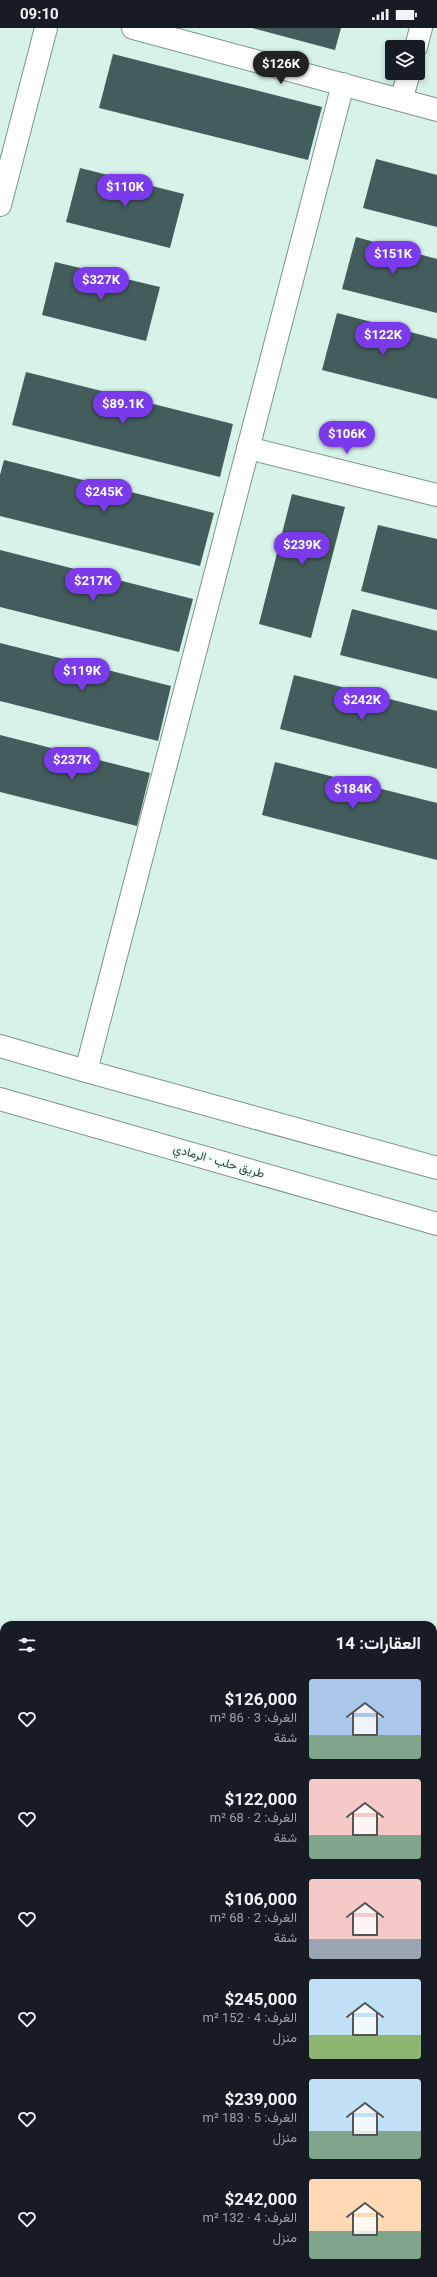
<!DOCTYPE html>
<html lang="ar">
<head>
<meta charset="utf-8">
<style>
	body { margin:0; font-family:Roboto,Vazirmatn,sans-serif; background:#242831; color:#f1f3f6; direction:rtl; height:100vh; display:flex; flex-direction:column; font-size:15px; white-space:nowrap }
	* { box-sizing:border-box; margin:0 }
	p { font-size:13px; color:#9ea1a6 }
	.icon { flex:none; width:22px; height:22px; fill:none; stroke:currentColor; stroke-width:2; stroke-linecap:round; stroke-linejoin:round }
	.map { position:relative; flex:1; overflow:hidden; direction:ltr }
	.side { position:absolute; left:0px; top:1593px; width:437px; height:656px; display:flex; flex-direction:column; background:#171b24; border-radius:12px 12px 0 0; box-shadow:0 2px 6px #0003; direction:rtl }
	.side>* { flex:none }
	.controls { position:absolute; left:385px; top:12px; display:grid; gap:8px }
	.controls a { display:grid; place-items:center; width:40px; height:40px; border-radius:4px; background:#171b24; box-shadow:0 2px 6px #0003; font-size:20px }
	.price { position:absolute; translate:-50% -34px; padding:0 9px; border-radius:14px; background:#7c3aed; color:#fff; font-size:13px; line-height:26px; filter:drop-shadow(0 1px 2px #0008) }
	.price::after { content:''; position:absolute; left:50%; top:24px; width:12px; height:9px; margin-left:-6px; background:inherit; clip-path:polygon(0 0,100% 0,50% 100%) }
	.price.selected { background:#222; color:#fff }
	ul { padding:0; list-style:none }
	li { display:flex; align-items:center; gap:12px; height:100px; padding:0 16px }
	li span { display:grid; place-items:center; flex:none; width:112px; height:80px; border-radius:4px; color:#555 }
	li>.icon { margin-inline-start:auto }
	span .icon { width:48px; height:48px; fill:#fffc; stroke-width:1 }
	li b { font-size:17px }
	h2 { display:flex; justify-content:space-between; align-items:center; height:48px; padding:0 16px; font-size:17px }
	.status { display:flex; justify-content:space-between; align-items:center; height:28px; padding:0 20px; background:#171b24; direction:ltr }
	.status svg { height:11px; fill:currentColor }
	.map>svg:first-child { display:block }
	.building { fill:#435d5c }
	.lines { fill:none; stroke-linecap:round; stroke-linejoin:round }
	.street-casing { stroke:#7c958c; stroke-width:24 }
	.highway-casing { stroke:#7c958c; stroke-width:24 }
	.street { stroke:#fff; stroke-width:22 }
	.highway { stroke:#fff; stroke-width:22 }
	.labels { text-anchor:middle; stroke-width:4; stroke-linejoin:round; paint-order:stroke }
	.street-label { font-size:12px; fill:#333d3a; stroke:#e9fef6 }
</style>
</head>
<body>
<div class="status"><b>09:10</b><svg viewBox="0 0 49 12"><path d="M0 12V9h3v3zM5 12V6h3v6zM10 12V3h3v9zM15 12V0h3v12zM26 1h20v11H26zM47 4h2v5h-2z"/></svg></div>
<div class="map">
<svg width="437" height="2249" viewBox="0 0 437 2249">
	<rect width="100%" height="100%" fill="#d7f2e8"/>
	<g class="building">
		<path d="M252 0H341L335 22Z"/>
		<path d="M113 26 322 79 308 132 99 80Z"/>
		<path d="M376 131 437 147V199L363 180Z"/>
		<path d="M80 140 184 166 170 220 66 194Z"/>
		<path d="M356 209 437 231V285L342 261Z"/>
		<path d="M55 234 160 259 146 313 42 287Z"/>
		<path d="M337 285 437 311V371L322 342Z"/>
		<path d="M26 344 233 396 220 449 12 397Z"/>
		<path d="M4 432 214 485 200 538 0 488V447Z"/>
		<path d="M292 466 345 479 311 610 259 596Z"/>
		<path d="M378 497 437 511V582L361 563Z"/>
		<path d="M0 522 193 571 179 624 0 579Z"/>
		<path d="M352 581 437 603V651L340 627Z"/>
		<path d="M0 615 171 658 158 713 0 673Z"/>
		<path d="M294 647 437 683V741L280 701Z"/>
		<path d="M0 707 150 745 137 798 0 764Z"/>
		<path d="M275 734 437 775V832L262 787Z"/>
	</g>
	<g class="lines">
		<g class="street-casing">
			<g id="street">
				<path d="M133 0 437 82"/>
				<path d="M416 19 421 0"/>
				<path d="M401 72 409 45"/>
				<path d="M0 177 46 0"/>
				<path d="M248 420 437 467"/>
				<path d="M86 1043 343 56"/>
			</g>
		</g>
		<g class="highway-casing">
			<g id="highway">
				<path d="M0 1018 86 1043 437 1140"/>
				<path d="M0 1071 437 1196"/>
			</g>
		</g>
		<use href="#street" class="street"/>
		<use href="#highway" class="highway"/>
	</g>
	<g class="labels">
		<g class="street-label">
			<text transform="translate(219 1133) rotate(16)" y="4">طريق حلب - الرمادي</text>
		</g>
	</g>
</svg>
<div class="controls">
<a><svg class="icon" aria-label="layers" viewBox="0 0 24 24"><path d="M12 4l9 5-9 5-9-5zM3 14l9 5 9-5"/></svg></a>
</div>
<b class="price selected" style="left:281px;top:57px">$126K</b>
<b class="price" style="left:125px;top:180px">$110K</b>
<b class="price" style="left:393px;top:247px">$151K</b>
<b class="price" style="left:101px;top:273px">$327K</b>
<b class="price" style="left:383px;top:328px">$122K</b>
<b class="price" style="left:123px;top:397px">$89.1K</b>
<b class="price" style="left:347px;top:427px">$106K</b>
<b class="price" style="left:104px;top:485px">$245K</b>
<b class="price" style="left:302px;top:538px">$239K</b>
<b class="price" style="left:93px;top:574px">$217K</b>
<b class="price" style="left:82px;top:664px">$119K</b>
<b class="price" style="left:362px;top:693px">$242K</b>
<b class="price" style="left:72px;top:753px">$237K</b>
<b class="price" style="left:353px;top:782px">$184K</b>
<section class="side">
<h2>العقارات: 14<svg class="icon" aria-label="filters" viewBox="0 0 24 24"><path d="M4 7h16M4 17h16"/><circle cx="9" cy="7" r="2"/><circle cx="15" cy="17" r="2"/></svg></h2>
<ul>
<li><span style="background:linear-gradient(#a9c7e8 70%,#7fa58c 0)"><svg class="icon" aria-label="home" viewBox="0 0 24 24"><path d="M3 11l9-7 9 7M6 9v11h12V9"/></svg></span><div><b>$126,000</b><p>الغرف: 3 · 86 m²</p><p>شقة</p></div><svg class="icon" aria-label="heart" viewBox="0 0 24 24"><path d="M12 20l-8-8c-3-5 5-10 8-4 3-6 11-1 8 4z"/></svg></li>
<li><span style="background:linear-gradient(#f6c9c9 70%,#7fa58c 0)"><svg class="icon" aria-label="home" viewBox="0 0 24 24"><path d="M3 11l9-7 9 7M6 9v11h12V9"/></svg></span><div><b>$122,000</b><p>الغرف: 2 · 68 m²</p><p>شقة</p></div><svg class="icon" aria-label="heart" viewBox="0 0 24 24"><path d="M12 20l-8-8c-3-5 5-10 8-4 3-6 11-1 8 4z"/></svg></li>
<li><span style="background:linear-gradient(#f6c9c9 75%,#9aa5b1 0)"><svg class="icon" aria-label="home" viewBox="0 0 24 24"><path d="M3 11l9-7 9 7M6 9v11h12V9"/></svg></span><div><b>$106,000</b><p>الغرف: 2 · 68 m²</p><p>شقة</p></div><svg class="icon" aria-label="heart" viewBox="0 0 24 24"><path d="M12 20l-8-8c-3-5 5-10 8-4 3-6 11-1 8 4z"/></svg></li>
<li><span style="background:linear-gradient(#bfe0f5 70%,#8fb573 0)"><svg class="icon" aria-label="home" viewBox="0 0 24 24"><path d="M3 11l9-7 9 7M6 9v11h12V9"/></svg></span><div><b>$245,000</b><p>الغرف: 4 · 152 m²</p><p>منزل</p></div><svg class="icon" aria-label="heart" viewBox="0 0 24 24"><path d="M12 20l-8-8c-3-5 5-10 8-4 3-6 11-1 8 4z"/></svg></li>
<li><span style="background:linear-gradient(#bfe0f5 65%,#7fa58c 0)"><svg class="icon" aria-label="home" viewBox="0 0 24 24"><path d="M3 11l9-7 9 7M6 9v11h12V9"/></svg></span><div><b>$239,000</b><p>الغرف: 5 · 183 m²</p><p>منزل</p></div><svg class="icon" aria-label="heart" viewBox="0 0 24 24"><path d="M12 20l-8-8c-3-5 5-10 8-4 3-6 11-1 8 4z"/></svg></li>
<li><span style="background:linear-gradient(#ffd9b3 65%,#7fa58c 0)"><svg class="icon" aria-label="home" viewBox="0 0 24 24"><path d="M3 11l9-7 9 7M6 9v11h12V9"/></svg></span><div><b>$242,000</b><p>الغرف: 4 · 132 m²</p><p>منزل</p></div><svg class="icon" aria-label="heart" viewBox="0 0 24 24"><path d="M12 20l-8-8c-3-5 5-10 8-4 3-6 11-1 8 4z"/></svg></li>
</ul>
</section>
</div>
</body>
</html>
